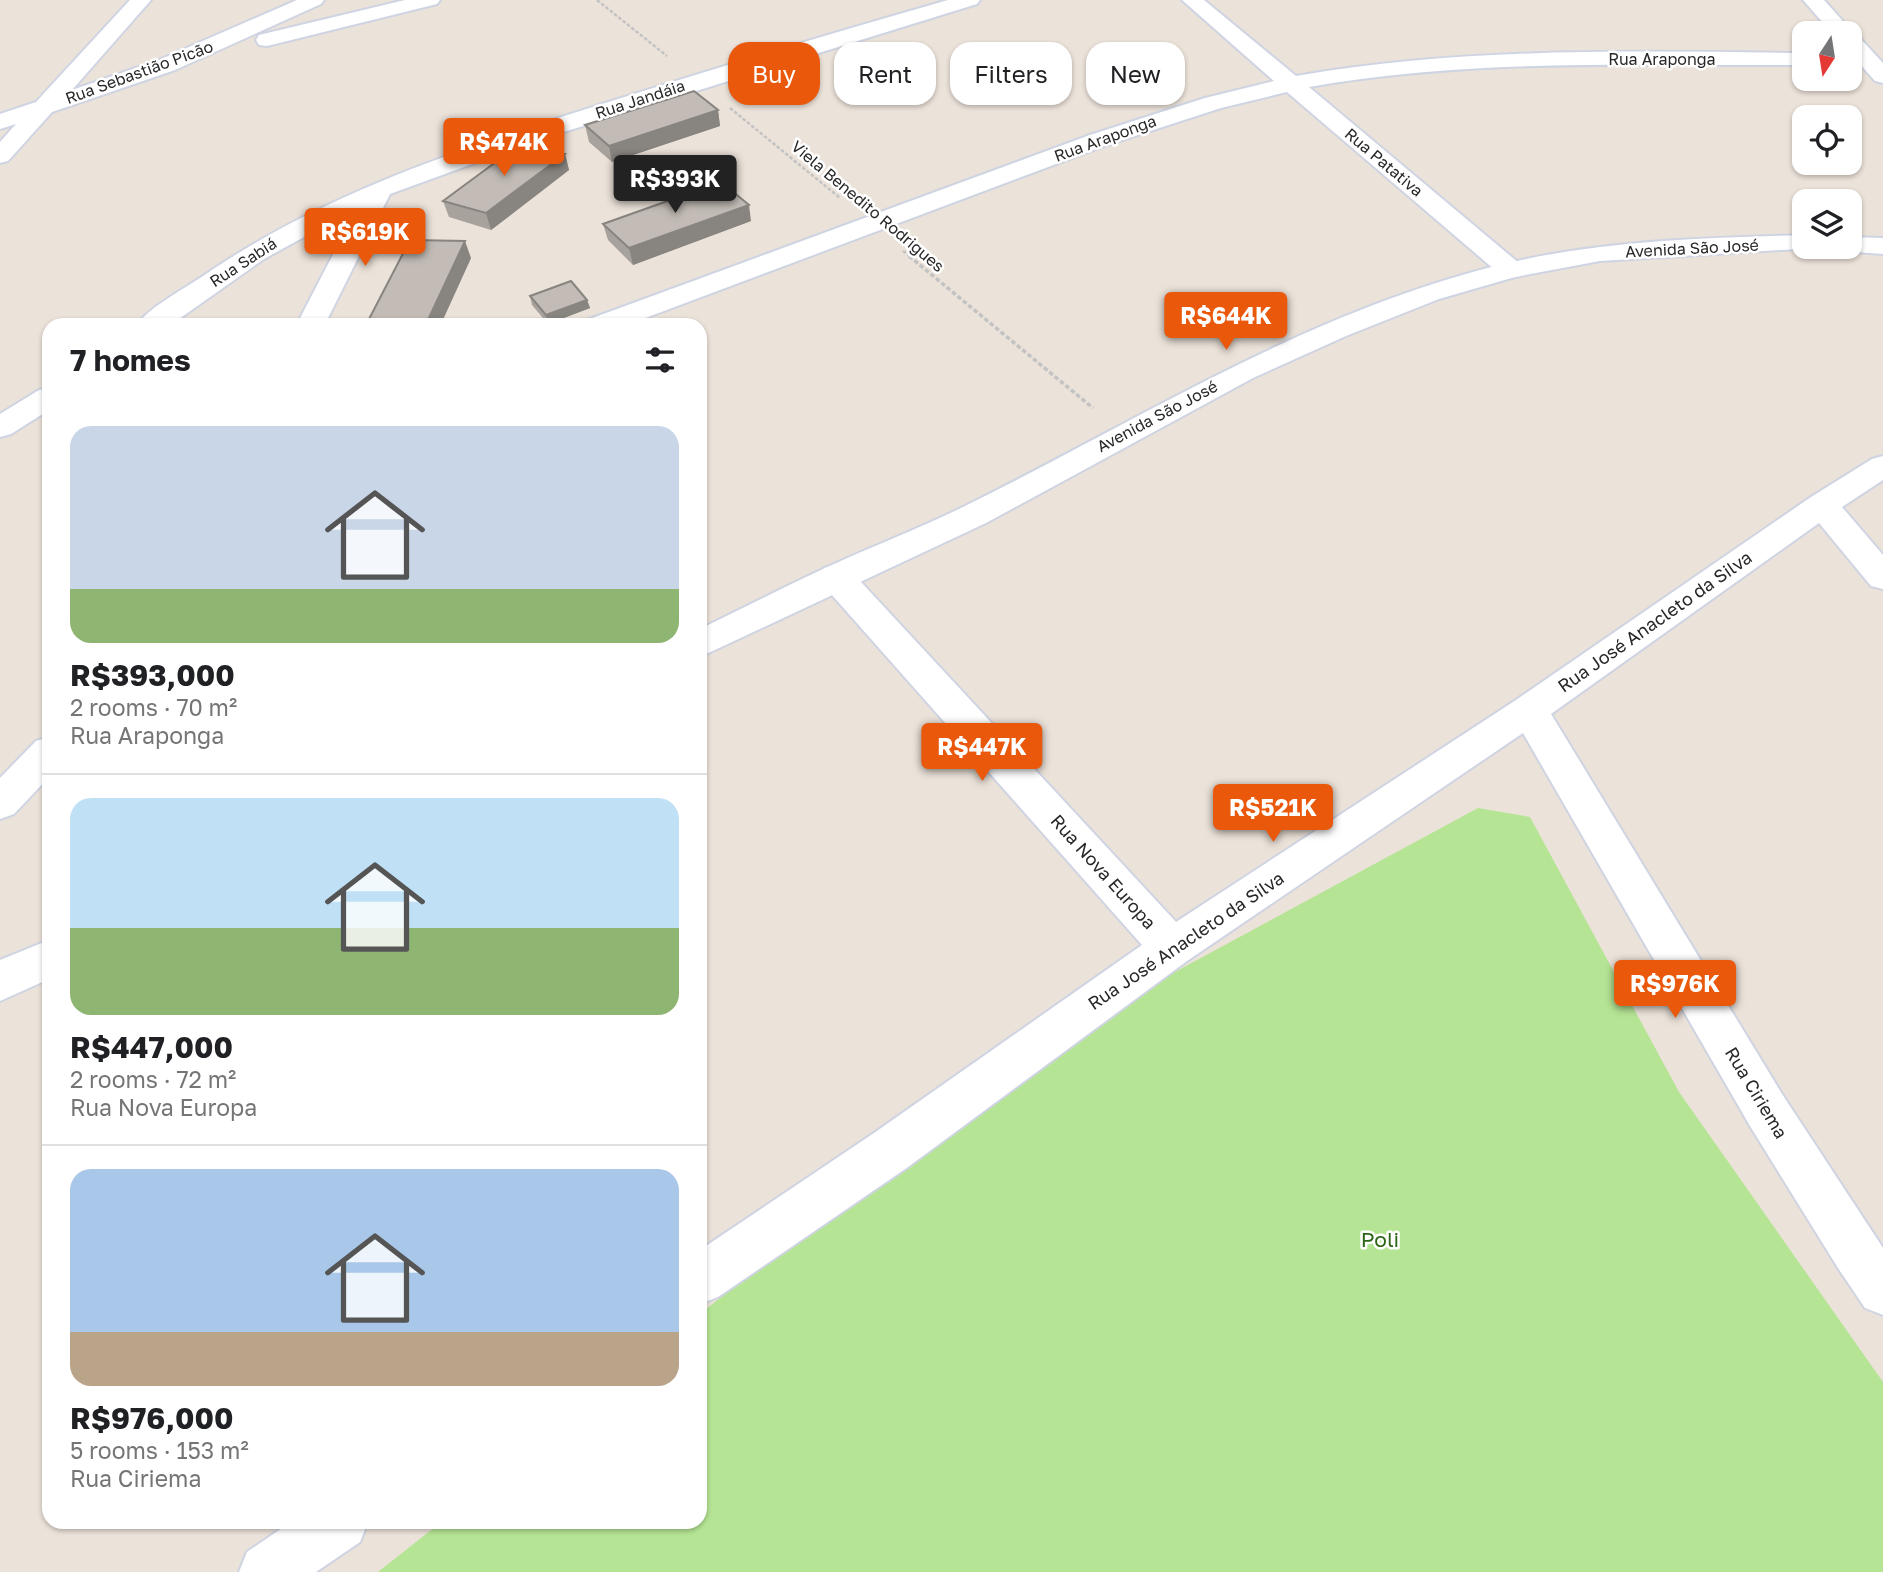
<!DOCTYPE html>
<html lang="en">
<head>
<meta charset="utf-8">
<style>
	body { margin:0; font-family:"Golos Text",sans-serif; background:#f6f6f6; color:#202124; height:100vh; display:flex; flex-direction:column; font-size:26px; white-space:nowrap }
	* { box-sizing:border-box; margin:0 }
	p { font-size:23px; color:#757577 }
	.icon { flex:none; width:38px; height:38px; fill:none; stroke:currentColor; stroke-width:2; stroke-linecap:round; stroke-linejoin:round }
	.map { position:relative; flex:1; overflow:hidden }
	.panel { position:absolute; left:42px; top:318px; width:665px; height:1211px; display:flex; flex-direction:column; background:#fff; border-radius:21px; box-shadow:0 2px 5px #0004 }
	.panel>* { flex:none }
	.guide { position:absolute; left:728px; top:42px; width:665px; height:63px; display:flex; gap:14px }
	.needle { width:46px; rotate:192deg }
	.controls { position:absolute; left:1792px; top:21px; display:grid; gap:14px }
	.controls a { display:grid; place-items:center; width:70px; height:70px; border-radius:14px; background:#fff; box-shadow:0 2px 5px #0004; font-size:35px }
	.price { position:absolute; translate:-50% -60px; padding:0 16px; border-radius:7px; background:#ea580c; color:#fff; font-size:23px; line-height:46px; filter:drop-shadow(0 2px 4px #0008) }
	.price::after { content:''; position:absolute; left:50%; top:42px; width:21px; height:16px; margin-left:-10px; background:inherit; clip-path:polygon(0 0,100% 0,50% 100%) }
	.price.on { background:#222; color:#fff }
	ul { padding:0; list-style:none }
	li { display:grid; align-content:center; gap:14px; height:371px; padding:0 28px }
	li+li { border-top:2px solid #e0e0e0 }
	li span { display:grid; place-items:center; height:217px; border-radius:21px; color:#555 }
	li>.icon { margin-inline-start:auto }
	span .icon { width:126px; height:126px; fill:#fffc; stroke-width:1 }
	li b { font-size:30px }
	h2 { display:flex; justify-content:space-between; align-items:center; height:84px; padding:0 28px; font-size:30px }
	.tag { padding:0 24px; border-radius:21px; background:#fff; box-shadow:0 2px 5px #0004; font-size:24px; line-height:63px }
	.tag.on { background:#ea580c; color:#fff }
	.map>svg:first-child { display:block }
	.green { fill:#b5e494 }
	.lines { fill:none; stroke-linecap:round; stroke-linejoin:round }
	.minor-casing { stroke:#cfd4e2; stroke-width:4 }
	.secondary-casing { stroke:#cfd4e2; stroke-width:4 }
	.path-far1 { stroke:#c3c3c3; stroke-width:2.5; stroke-dasharray:3.5 2; stroke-linecap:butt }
	.path { stroke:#c3c3c3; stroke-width:3.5; stroke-dasharray:4.5 2.5; stroke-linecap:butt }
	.minor { fill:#fff; fill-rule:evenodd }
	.secondary { fill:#fff; fill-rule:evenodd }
	.wall { fill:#a8a29d }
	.shaded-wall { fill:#88847f }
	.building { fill:#c3bcb6; stroke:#88847f; stroke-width:2 }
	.labels { text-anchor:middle; stroke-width:5; stroke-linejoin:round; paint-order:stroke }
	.far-street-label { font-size:16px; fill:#282828; stroke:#fff }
	.street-label { font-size:18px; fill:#282828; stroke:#fff }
	.near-park-label { font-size:21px; fill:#2e6618; stroke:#fff }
</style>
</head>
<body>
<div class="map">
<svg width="1883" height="1572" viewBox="0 0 1883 1572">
	<rect width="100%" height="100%" fill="#ebe2d9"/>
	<path class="green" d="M1478 808 1530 817 1679 1092 1883 1382V1572H378L440 1523 700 1522V1314L1025 1053Z"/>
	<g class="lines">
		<g class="minor-casing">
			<g id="minor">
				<path d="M130 0H151L72 90 159 60 297 0H324L321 4 175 70 52 112 8 161 0 163V142L16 124 0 129V114L36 102Z"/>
				<path d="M405 0H440L437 4 267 46 259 45 256 40 259 35Z"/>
				<path d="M948 0H980L977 4 538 140 390 194 324 326H296L357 208 264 259 169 326H136C148 308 182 290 200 278 323 193 461 149 602 104 717 68 832 33 948 0Z"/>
				<path d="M1182 0H1204L1296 76C1464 47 1633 51 1804 53V65C1638 66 1473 58 1309 87L1520 264 1524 270 1520 276 1511 278 1502 276 1287 92 1221 108 1107 145 624 326H583L587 320 1090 135 1205 98 1274 81Z"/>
				<path d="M1803 0H1824L1850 29 1852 35 1858 36 1883 63V83L1875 81 1850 53V33H1832Z"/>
				<path d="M49 388V410L11 434 0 437V414L39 390Z"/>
				<path d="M1883 456V480L1842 507 1883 555V589L1871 586 1819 523 1551 714 1782 1094 1883 1248V1315L1865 1308 1838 1268 1750 1126 1523 733 1187 961 908 1167 718 1297 700 1304V1250L874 1133 1142 945 824 586 819 577 824 568 836 565 848 568 1176 922 1516 700 1811 497 1872 459Z"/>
				<path d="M49 737V777L14 814 0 819V778L36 741Z"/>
				<path d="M291 1522H368L360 1542 316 1572H239L247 1552Z"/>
			</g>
		</g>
		<g class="secondary-casing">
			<g id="secondary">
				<path d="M1804 235V247H1814L1813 248 1600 261 1515 277 1439 299 1346 336 1253 378 986 523 700 657V629C741 609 782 588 823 569 870 547 919 529 965 506 1143 418 1312 309 1508 263 1605 240 1704 238 1804 235Z"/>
				<path d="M1850 237 1883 238V254L1841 251 1838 247H1850Z"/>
				<path d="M49 940V979L0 1001V960Z"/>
			</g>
		</g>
		<g class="path-far1">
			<path d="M597 0 667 56"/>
			<path d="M730 108 840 198"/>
			<path d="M903 251 911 257"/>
		</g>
		<path class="path" d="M909 256 1093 408"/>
		<use href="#minor" class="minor"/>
		<use href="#secondary" class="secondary"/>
	</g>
	<g class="wall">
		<path d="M718 110 720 126 612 162 589 142 585 125Z"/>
		<path d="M565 154 569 170 491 230 449 217 443 201Z"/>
		<path d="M751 221 633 265 608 240 603 224Z"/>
		<path d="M471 258 440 326H370L368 321Z"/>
		<path d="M530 296 587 300 590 308 548 324 532 305Z"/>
	</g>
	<g class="shaded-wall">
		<path d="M718 110 720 126 612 162 609 146Z"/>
		<path d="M565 154 569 170 491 230 486 213Z"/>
		<path d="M749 205 751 221 633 265 629 248Z"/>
		<path d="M465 241 471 258 440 326H429L427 322Z"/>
		<path d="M587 300 590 308 548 324 546 315Z"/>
	</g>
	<g class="building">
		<path d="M694 91 718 110 609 146 585 125Z"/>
		<path d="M523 142 565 154 486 213 443 201Z"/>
		<path d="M721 182 749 205 629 248 603 224Z"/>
		<path d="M410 240 465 241 427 322 368 321Z"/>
		<path d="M571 281 587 300 546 315 530 296Z"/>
	</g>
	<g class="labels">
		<g class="far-street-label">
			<text x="1662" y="65">Rua Araponga</text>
			<text transform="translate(139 72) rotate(-20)" y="6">Rua Sebastião Picão</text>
			<text transform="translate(640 99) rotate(-18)" y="6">Rua Jandáia</text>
			<text transform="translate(1105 138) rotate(-20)" y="6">Rua Araponga</text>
			<text transform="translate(1384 162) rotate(40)" y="6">Rua Patativa</text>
			<text transform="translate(868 206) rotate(40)" y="6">Viela Benedito Rodrigues</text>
			<text transform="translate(1692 248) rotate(-3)" y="6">Avenida São José</text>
			<text transform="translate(243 262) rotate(-33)" y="6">Rua Sabiá</text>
			<text transform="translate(1157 416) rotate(-28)" y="6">Avenida São José</text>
		</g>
		<g class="street-label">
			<text transform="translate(1655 622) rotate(-35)" y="6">Rua José Anacleto da Silva</text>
			<text transform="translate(1103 872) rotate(48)" y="6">Rua Nova Europa</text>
			<text transform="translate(1186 941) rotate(-34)" y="6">Rua José Anacleto da Silva</text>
			<text transform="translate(1756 1093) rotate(59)" y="6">Rua Ciriema</text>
		</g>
		<g class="near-park-label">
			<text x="1380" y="1247">Poli</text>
		</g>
	</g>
</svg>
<div class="controls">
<a><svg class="needle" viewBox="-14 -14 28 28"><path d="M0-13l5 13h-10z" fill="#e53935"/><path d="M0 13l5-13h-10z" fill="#757577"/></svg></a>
<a><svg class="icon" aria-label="locate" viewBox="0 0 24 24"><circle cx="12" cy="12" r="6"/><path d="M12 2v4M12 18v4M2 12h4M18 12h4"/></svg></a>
<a><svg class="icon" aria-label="layers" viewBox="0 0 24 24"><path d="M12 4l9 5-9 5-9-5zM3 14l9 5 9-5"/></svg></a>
</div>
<b class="price" style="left:504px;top:178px">R$474K</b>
<b class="price on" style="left:675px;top:215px">R$393K</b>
<b class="price" style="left:365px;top:268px">R$619K</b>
<b class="price" style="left:1226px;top:352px">R$644K</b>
<b class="price" style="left:982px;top:783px">R$447K</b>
<b class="price" style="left:1273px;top:844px">R$521K</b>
<b class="price" style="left:1675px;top:1020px">R$976K</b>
<div class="guide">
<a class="tag on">Buy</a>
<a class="tag">Rent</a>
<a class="tag">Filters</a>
<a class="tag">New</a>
</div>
<section class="panel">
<h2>7 homes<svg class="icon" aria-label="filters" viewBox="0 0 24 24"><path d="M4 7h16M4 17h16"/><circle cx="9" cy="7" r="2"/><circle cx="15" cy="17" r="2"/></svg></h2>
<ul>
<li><span style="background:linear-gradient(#c9d6e8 75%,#8fb573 0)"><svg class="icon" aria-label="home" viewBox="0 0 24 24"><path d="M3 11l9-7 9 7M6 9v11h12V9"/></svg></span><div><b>R$393,000</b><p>2 rooms · 70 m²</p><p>Rua Araponga</p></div></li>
<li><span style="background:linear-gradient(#bfe0f5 60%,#8fb573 0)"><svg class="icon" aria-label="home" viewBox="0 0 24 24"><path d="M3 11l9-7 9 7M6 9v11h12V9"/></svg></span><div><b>R$447,000</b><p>2 rooms · 72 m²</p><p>Rua Nova Europa</p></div></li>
<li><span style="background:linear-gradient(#a9c7e8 75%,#b9a48a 0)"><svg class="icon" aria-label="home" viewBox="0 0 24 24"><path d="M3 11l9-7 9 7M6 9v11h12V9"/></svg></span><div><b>R$976,000</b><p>5 rooms · 153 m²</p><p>Rua Ciriema</p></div></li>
</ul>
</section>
</div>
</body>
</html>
